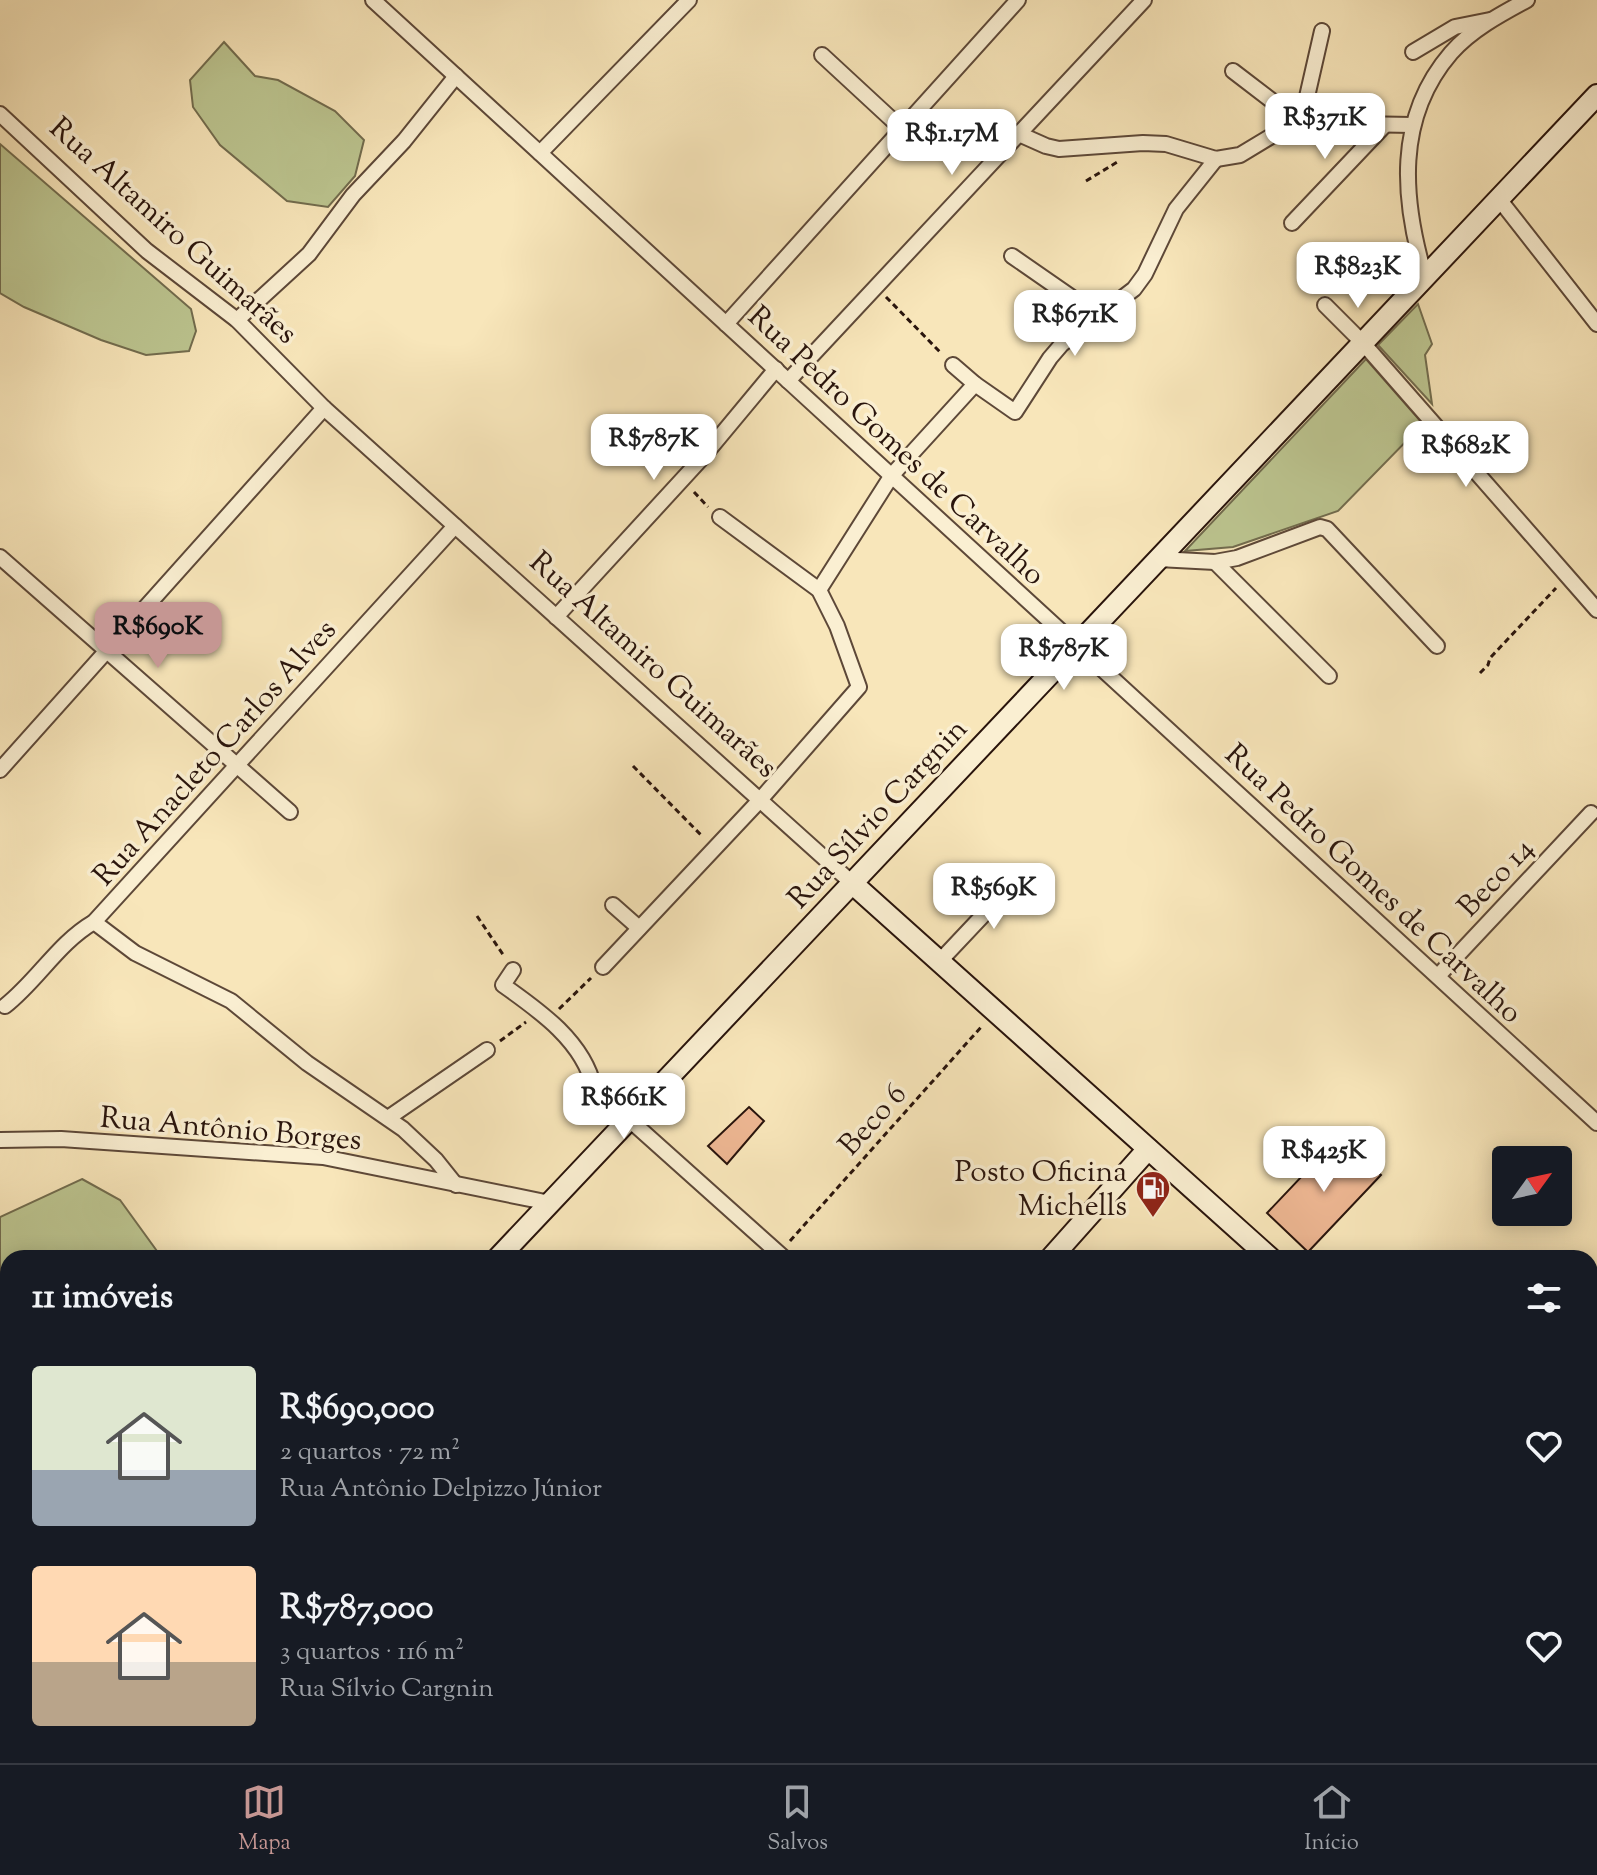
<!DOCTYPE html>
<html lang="pt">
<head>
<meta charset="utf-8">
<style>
	body { margin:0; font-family:"Sorts Mill Goudy",serif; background:#20242c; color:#f1f3f6; height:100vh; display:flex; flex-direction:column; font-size:30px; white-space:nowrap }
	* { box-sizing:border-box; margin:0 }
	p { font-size:26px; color:#9ea1a6 }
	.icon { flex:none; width:44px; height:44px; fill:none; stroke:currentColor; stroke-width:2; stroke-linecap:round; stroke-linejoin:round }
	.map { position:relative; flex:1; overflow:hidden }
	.panel { position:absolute; left:0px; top:1250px; width:1598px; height:514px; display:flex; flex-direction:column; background:#171b24; border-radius:24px 24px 0 0; box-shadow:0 4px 20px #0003 }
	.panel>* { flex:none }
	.needle { width:52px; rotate:57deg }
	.controls { position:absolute; left:1492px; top:1146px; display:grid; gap:16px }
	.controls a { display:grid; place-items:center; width:80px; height:80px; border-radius:8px; background:#171b24; box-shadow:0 4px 20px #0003; font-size:40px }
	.price { position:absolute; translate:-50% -68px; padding:0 18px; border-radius:16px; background:#fff; color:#222; font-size:26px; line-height:52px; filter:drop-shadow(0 2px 4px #0008) }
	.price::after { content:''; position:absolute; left:50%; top:48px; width:24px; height:18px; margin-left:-12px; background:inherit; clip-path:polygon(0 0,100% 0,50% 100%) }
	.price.selected { background:#c59692; color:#111 }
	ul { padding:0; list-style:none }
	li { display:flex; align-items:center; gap:24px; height:200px; padding:0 32px }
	li span { display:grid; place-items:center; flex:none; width:224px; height:160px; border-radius:8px; color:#555 }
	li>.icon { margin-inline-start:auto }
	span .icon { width:96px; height:96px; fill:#fffc; stroke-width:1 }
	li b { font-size:34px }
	h2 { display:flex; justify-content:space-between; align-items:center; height:96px; padding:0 32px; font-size:34px }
	.menu { display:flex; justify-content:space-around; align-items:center; height:112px; border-top:2px solid #363941; background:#171b24; font-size:22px; color:#9ea1a6 }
	.menu a { display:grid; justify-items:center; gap:4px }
	.menu .selected { color:#c59692 }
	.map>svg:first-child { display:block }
	.green { fill:#bcc590; stroke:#726c4e; stroke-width:2 }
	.building { fill:#edb692; stroke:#29140c; stroke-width:2 }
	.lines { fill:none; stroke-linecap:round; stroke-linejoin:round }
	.street-casing { stroke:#5d4838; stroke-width:18 }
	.secondary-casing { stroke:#29140c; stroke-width:24 }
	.path { stroke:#29140c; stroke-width:3; stroke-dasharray:6 4; stroke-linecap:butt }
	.street { stroke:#faefd2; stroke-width:14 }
	.secondary { stroke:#faefd2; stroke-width:20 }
	.labels { text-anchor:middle; stroke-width:7; stroke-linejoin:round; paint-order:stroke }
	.street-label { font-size:30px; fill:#29140c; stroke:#faefd2 }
	.poi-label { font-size:30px; fill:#29140c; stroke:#faefd2; text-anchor:end }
</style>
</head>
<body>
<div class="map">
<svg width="1597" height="1763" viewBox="0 0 1597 1763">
	<rect width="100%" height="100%" fill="#f8e6ba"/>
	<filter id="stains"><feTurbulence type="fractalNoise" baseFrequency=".0025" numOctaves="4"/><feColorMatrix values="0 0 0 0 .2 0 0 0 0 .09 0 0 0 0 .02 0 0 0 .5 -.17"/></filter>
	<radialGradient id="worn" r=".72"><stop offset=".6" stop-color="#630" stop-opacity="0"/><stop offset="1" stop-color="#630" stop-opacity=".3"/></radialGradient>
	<g class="green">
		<path d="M224 42 255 76 278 80 335 111 364 140 355 176 328 207 287 201 220 145 193 107 190 80Z"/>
		<path d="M0 144 191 309 196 331 189 351 146 355 101 340 24 307 0 293Z"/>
		<path d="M1418 304 1432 344 1425 355 1432 404 1378 345Z"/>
		<path d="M1366 359 1423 424 1338 511 1233 547 1185 551Z"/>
		<path d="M82 1179 120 1200 162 1258H8V1581L0 1589V1217Z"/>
	</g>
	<g class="building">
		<path d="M749 1107 764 1121 727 1164 708 1146Z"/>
		<path d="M1340 1136 1381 1175 1308 1252 1267 1213Z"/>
	</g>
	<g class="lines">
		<g class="street-casing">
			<g id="street">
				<path d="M373 0 1597 1123"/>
				<path d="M1413 52 1455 27 1490 20"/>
				<path d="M822 55 902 129"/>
				<path d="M1233 71 1301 123 1322 31"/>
				<path d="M0 114 147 251 237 320 324 408 852 883"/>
				<path d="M1019 134 1046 146 1059 149 1143 143 1166 144 1216 159 1240 155 1283 129 1301 123 1412 125"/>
				<path d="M540 153 689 0"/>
				<path d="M1499 199 1597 324"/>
				<path d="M1292 223 1385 125"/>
				<path d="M1012 256 1097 315"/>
				<path d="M1425 277C1402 199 1395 118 1451 53 1471 30 1501 14 1527 0"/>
				<path d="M1325 305 1363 343 1597 610"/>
				<path d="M237 320 309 254 353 195 404 141 456 76"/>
				<path d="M726 324 1018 0"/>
				<path d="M953 365 975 384"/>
				<path d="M788 381 1144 0"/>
				<path d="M0 557 290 812"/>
				<path d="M1158 559 1215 562 1237 558 1320 527 1327 529 1437 646"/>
				<path d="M1215 562 1329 676"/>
				<path d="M819 590 892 475 975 384 1015 412 1050 358 1062 344 1134 289 1145 274 1176 209 1216 159"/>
				<path d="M556 617 702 458 776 369"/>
				<path d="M0 770 324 408"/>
				<path d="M613 905 639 928"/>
				<path d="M94 922 135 953 231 1001 307 1063 403 1129 436 1160 456 1185"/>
				<path d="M939 962 1021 875"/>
				<path d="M603 967 760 800 859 687 837 626 819 590 720 517"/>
				<path d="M513 970 503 985C540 1011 584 1042 594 1088L784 1258"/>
				<path d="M1438 976 1591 813"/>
				<path d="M5 1006C38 980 58 943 94 922L455 526"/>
				<path d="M388 1118 487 1050"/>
				<path d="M0 1140 61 1139 323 1157 550 1203"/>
				<path d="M898 1756 906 1763"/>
				<path d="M1164 1756 1172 1763"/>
				<path d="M1342 1756 1350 1763"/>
				<path d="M1570 1756 1577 1763"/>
				<path d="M877 1763 883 1756"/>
			</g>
		</g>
		<g class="secondary-casing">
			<g id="secondary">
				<path d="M852 883 1270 1258"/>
				<path d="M498 1258 1597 95"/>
				<path d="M1051 1258 1148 1149"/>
				<path d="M1590 1545 1597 1552"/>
				<path d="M1590 1625 1597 1617"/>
				<path d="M359 1756 367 1763"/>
				<path d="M21 1763 27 1756"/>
				<path d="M602 1763 610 1756"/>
				<path d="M1464 1763 1470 1756"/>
			</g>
		</g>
		<g class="path">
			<path d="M1086 181 1119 161"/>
			<path d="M886 297 942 354"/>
			<path d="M694 492 708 507"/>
			<path d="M1480 673 1488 665 1490 658 1556 588"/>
			<path d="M633 766 703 837"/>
			<path d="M477 916 504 956"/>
			<path d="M559 1009 591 978"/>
			<path d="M500 1041 526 1022"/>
			<path d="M790 1241 982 1026"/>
		</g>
		<use href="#street" class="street"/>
		<use href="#secondary" class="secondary"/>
	</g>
	<defs>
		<g id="fuel-pin" transform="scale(1.8)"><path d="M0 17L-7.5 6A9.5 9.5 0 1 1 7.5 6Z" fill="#8f2418" stroke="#faefd2"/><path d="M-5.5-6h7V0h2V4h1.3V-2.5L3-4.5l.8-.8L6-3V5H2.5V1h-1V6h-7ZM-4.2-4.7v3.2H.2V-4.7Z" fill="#fff"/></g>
	</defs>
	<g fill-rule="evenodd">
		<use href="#fuel-pin" x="1153" y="1188"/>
	</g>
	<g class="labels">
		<g class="street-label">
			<text transform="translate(174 230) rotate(42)" y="10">Rua Altamiro Guimarães</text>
			<text transform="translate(897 445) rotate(43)" y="10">Rua Pedro Gomes de Carvalho</text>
			<text transform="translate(654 664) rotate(42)" y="10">Rua Altamiro Guimarães</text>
			<text transform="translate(214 752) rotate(-48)" y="10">Rua Anacleto Carlos Alves</text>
			<text transform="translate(877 813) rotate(-47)" y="10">Rua Sílvio Cargnin</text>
			<text transform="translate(1495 877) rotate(-47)" y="10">Beco 14</text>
			<text transform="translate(1374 883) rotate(43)" y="10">Rua Pedro Gomes de Carvalho</text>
			<text transform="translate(872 1119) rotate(-48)" y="10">Beco 6</text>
			<text transform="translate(231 1128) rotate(5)" y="10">Rua Antônio Borges</text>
		</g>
		<g class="poi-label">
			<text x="1127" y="1181">Posto Oficina<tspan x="1127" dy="34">Michells</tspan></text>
		</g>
	</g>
	<rect width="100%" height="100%" filter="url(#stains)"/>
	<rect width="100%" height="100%" fill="url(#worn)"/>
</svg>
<div class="controls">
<a><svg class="needle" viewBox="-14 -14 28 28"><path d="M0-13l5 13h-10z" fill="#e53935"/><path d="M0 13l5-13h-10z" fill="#9ea1a6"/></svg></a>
</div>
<b class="price" style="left:1325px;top:161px">R$371K</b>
<b class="price" style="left:952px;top:177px">R$1.17M</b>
<b class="price" style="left:1358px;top:310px">R$823K</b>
<b class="price" style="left:1075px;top:358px">R$671K</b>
<b class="price" style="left:654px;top:482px">R$787K</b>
<b class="price" style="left:1466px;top:489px">R$682K</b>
<b class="price selected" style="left:158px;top:670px">R$690K</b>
<b class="price" style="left:1064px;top:692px">R$787K</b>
<b class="price" style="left:994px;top:931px">R$569K</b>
<b class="price" style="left:624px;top:1141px">R$661K</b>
<b class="price" style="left:1324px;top:1194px">R$425K</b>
<section class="panel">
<h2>11 imóveis<svg class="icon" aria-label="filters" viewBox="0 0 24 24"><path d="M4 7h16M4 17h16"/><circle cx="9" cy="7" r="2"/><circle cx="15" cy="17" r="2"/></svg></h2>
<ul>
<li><span style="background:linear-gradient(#dfe7d0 65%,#9aa5b1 0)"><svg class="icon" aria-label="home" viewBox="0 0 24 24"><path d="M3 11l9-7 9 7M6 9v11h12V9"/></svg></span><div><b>R$690,000</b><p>2 quartos · 72 m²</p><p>Rua Antônio Delpizzo Júnior</p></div><svg class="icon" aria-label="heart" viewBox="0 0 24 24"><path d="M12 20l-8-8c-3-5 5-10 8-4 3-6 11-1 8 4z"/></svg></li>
<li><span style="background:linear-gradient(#ffd9b3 60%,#b9a48a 0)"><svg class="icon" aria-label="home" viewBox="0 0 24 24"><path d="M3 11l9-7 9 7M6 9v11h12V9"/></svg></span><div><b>R$787,000</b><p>3 quartos · 116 m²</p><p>Rua Sílvio Cargnin</p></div><svg class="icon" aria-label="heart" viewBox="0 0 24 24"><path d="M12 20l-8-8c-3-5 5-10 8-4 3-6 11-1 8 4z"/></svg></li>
</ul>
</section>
</div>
<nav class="menu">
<a class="selected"><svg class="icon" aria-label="map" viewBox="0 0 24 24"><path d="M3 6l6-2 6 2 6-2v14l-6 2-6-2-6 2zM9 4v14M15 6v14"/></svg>Mapa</a>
<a><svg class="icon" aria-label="saved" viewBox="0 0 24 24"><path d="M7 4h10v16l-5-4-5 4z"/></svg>Salvos</a>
<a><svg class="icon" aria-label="home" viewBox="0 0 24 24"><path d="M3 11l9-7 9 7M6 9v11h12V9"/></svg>Início</a>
</nav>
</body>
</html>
